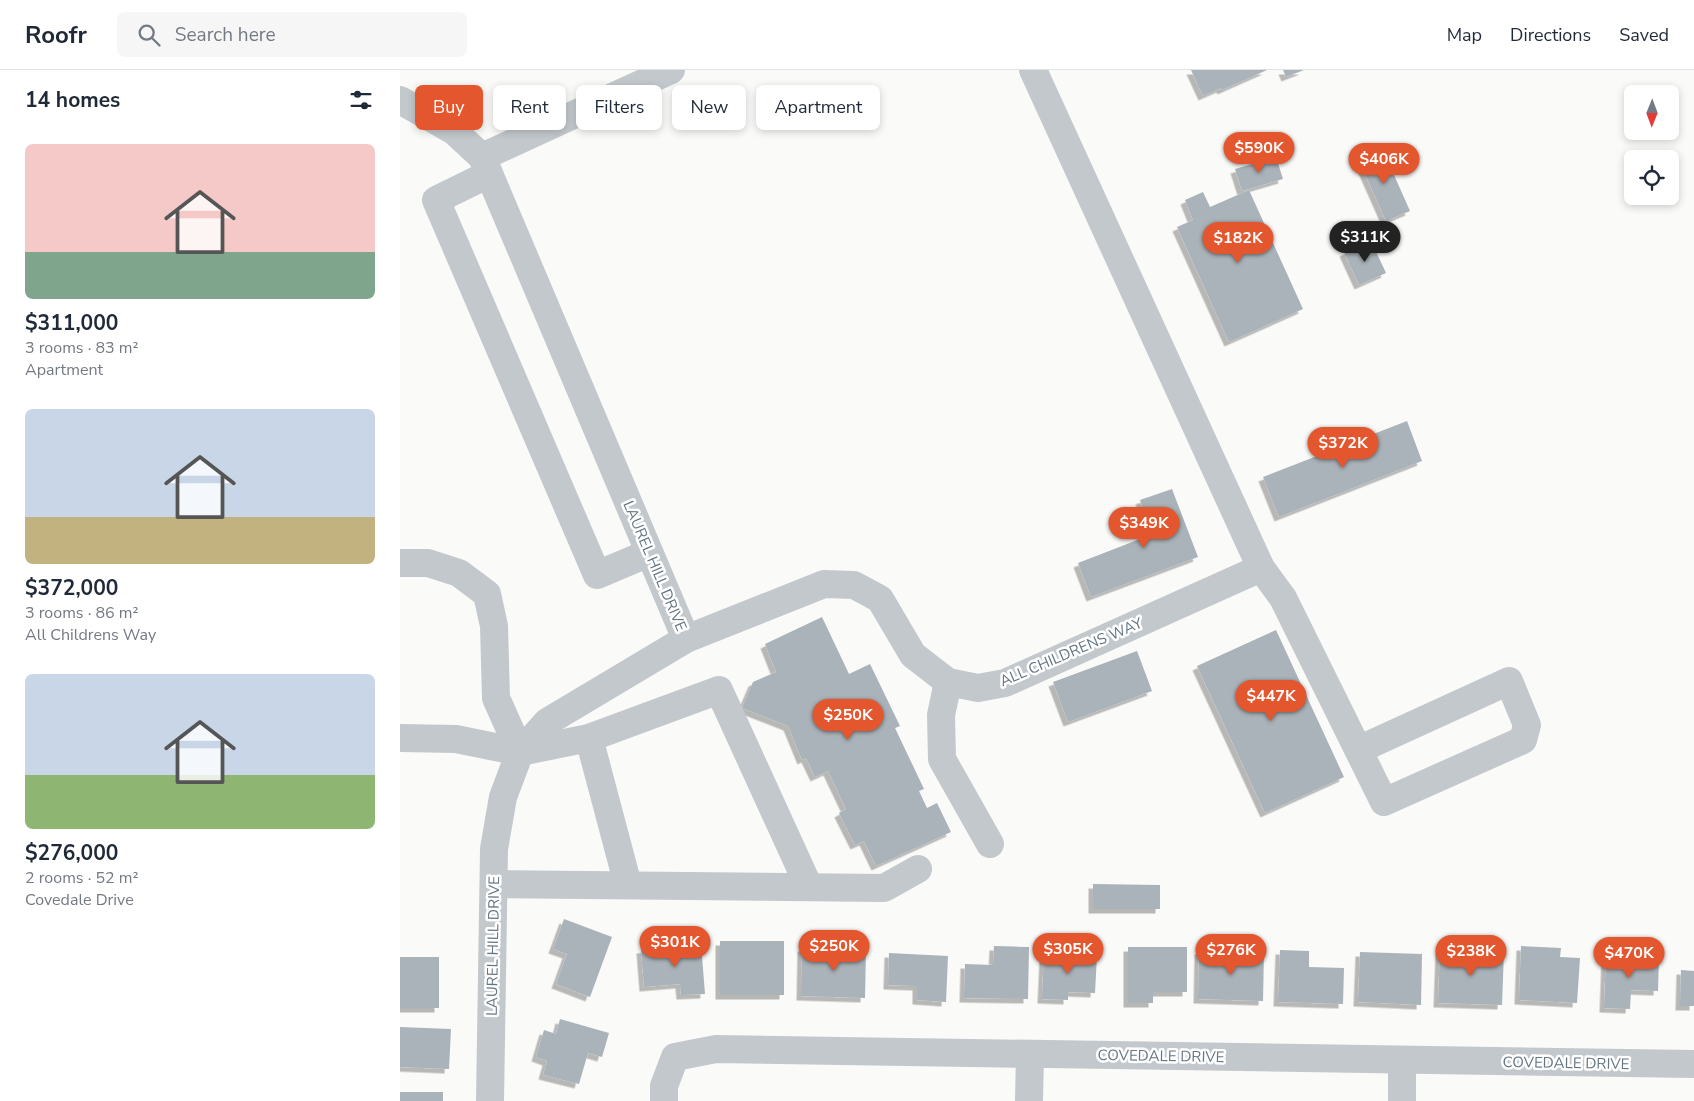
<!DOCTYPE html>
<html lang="en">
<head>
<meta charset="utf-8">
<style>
	body { margin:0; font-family:"Nunito Sans",sans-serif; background:#f6f6f7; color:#1f2937; height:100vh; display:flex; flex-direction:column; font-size:19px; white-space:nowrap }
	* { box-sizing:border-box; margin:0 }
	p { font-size:16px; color:#747a83 }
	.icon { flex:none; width:28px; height:28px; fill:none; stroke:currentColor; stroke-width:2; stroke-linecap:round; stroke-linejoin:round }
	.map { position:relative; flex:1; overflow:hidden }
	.sheet { display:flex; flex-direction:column; background:#fff; width:400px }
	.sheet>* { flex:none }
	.guide { position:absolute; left:15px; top:15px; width:475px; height:45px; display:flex; gap:10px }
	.needle { width:32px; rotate:181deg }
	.controls { position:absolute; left:1224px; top:15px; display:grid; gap:10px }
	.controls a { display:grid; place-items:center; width:55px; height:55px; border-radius:8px; background:#fff; box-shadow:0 2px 8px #0003; font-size:25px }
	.price { position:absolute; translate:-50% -42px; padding:0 11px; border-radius:18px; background:#e4572e; color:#fff; font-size:16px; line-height:32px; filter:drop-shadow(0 1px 2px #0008) }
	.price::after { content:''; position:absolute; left:50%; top:30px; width:15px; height:11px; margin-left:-8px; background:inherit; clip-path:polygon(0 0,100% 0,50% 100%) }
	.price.on { background:#222; color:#fff }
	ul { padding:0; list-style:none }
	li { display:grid; align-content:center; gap:10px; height:265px; padding:0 25px }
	li span { display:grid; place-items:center; height:155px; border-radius:8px; color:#555 }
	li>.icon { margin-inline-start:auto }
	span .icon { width:90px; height:90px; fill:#fffc; stroke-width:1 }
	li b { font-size:21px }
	h2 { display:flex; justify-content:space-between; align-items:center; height:60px; padding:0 25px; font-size:21px }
	.pill { padding:0 18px; border-radius:8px; background:#fff; box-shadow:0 2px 8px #0003; font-size:18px; line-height:45px }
	.pill.on { background:#e4572e; color:#fff }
	header { display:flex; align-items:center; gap:30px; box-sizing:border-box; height:70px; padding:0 25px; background:#fff; border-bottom:1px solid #e0e1e3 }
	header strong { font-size:24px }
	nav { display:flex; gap:28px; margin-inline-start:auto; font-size:18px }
	.search { width:350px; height:45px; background:#f6f6f7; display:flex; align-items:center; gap:12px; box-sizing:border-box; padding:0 18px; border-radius:8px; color:#747a83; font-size:19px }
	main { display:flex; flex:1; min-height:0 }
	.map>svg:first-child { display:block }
	.building { fill:#aab3b9; filter:url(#shadow) }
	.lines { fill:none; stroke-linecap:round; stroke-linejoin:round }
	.minor { stroke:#c3c8cc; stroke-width:28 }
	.labels { text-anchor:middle; stroke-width:5; stroke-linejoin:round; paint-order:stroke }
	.street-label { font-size:15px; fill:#657683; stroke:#fff }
</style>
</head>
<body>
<header>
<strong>Roofr</strong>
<div class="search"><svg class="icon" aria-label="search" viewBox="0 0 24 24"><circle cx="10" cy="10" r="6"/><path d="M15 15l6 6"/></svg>Search here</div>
<nav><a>Map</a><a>Directions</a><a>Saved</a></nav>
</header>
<main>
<section class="sheet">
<h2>14 homes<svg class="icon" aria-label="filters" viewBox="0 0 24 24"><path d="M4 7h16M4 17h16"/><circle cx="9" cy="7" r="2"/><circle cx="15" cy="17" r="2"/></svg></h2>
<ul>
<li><span style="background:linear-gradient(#f6c9c9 70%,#7fa58c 0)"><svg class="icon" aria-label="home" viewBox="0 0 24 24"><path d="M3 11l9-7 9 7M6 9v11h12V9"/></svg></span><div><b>$311,000</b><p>3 rooms · 83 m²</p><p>Apartment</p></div></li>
<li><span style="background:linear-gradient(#c9d6e8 70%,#c2b280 0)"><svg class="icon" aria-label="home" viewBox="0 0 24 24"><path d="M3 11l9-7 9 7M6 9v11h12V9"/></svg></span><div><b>$372,000</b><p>3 rooms · 86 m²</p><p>All Childrens Way</p></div></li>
<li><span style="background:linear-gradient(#c9d6e8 65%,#8fb573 0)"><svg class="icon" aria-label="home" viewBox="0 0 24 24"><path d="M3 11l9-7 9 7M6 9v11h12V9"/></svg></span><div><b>$276,000</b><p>2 rooms · 52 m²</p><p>Covedale Drive</p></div></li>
</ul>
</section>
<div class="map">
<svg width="1294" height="1031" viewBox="0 0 1294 1031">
	<defs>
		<filter id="shadow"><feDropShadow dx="-4.5" dy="4.5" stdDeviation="0" flood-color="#0004"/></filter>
	</defs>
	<rect width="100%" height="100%" fill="#fafaf8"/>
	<g class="building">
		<path d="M791 0H867L822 20 821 18 803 26Z"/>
		<path d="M883 0H904L886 7Z"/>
		<path d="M982 78 1010 141 986 151 958 88Z"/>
		<path d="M876 87 883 109 842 121 835 99Z"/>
		<path d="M849 120 903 239 829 272 777 157 793 150 785 130 803 122 810 137Z"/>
		<path d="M971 171 986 203 959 215 944 182Z"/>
		<path d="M1007 351 1022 391 879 447 863 407Z"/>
		<path d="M772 419 798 487 691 527 678 493 753 464 740 430Z"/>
		<path d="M422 547 449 604 470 594 500 656 495 658 524 719 519 721 527 738 537 733 551 762 476 796 464 771 455 775 439 743 446 739 428 701 415 707 406 688 402 690 388 656 342 638 353 612 376 602 365 574Z"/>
		<path d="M876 560 944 707 865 743 797 596Z"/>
		<path d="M737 581 752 621 668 652 653 612Z"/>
		<path d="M693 814 760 815V839H693Z"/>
		<path d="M164 849 212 867 190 927 156 914 167 884 153 879Z"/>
		<rect x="320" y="871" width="64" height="54"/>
		<path d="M301 874 305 924 281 925 280 914 244 917 241 879Z"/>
		<path d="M594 876 629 877 628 929 564 928 565 894 593 895Z"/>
		<path d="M1121 876 1161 878 1160 887 1180 888 1177 933 1119 930Z"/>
		<path d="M402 877 466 879 465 928 401 926Z"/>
		<path d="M728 877H787V922H753V933H728Z"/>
		<path d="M1040 879 1104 881 1102 935 1038 933Z"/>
		<path d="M799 880 864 882 863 931 798 929Z"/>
		<path d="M880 880 909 881V897L944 898 943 934 878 932Z"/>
		<path d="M960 882 1022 884 1021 935 958 932Z"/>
		<path d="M489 883 548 886 546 932 517 930V916L488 915Z"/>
		<path d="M644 884 697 885 695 923 668 922V930L642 929Z"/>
		<path d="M1206 885 1259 887 1258 921 1231 920 1230 939 1204 938Z"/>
		<rect x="0" y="887" width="39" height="51"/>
		<path d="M1281 900 1294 901V936H1280Z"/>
		<path d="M160 949 209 963 202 987 188 983 179 1014 143 1005 147 991 136 987 144 960 156 964Z"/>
		<path d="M0 957 51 959 49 999 0 997Z"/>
		<rect x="0" y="1022" width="43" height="9"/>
	</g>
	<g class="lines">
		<g class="minor">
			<path d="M633 0 861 498 883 528 984 732 1123 670 1127 655 1109 611 958 680"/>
			<path d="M0 30 54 61 82 87 286 569"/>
			<path d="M82 87 271 0"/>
			<path d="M89 104 36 130 197 505 249 483"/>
			<path d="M0 493H28L59 503 87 524 94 556 96 628 120 682"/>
			<path d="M548 612 541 645 542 689 590 774"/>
			<path d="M0 668 56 669 120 682 189 668 319 620 409 817"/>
			<path d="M189 668 228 815"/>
			<path d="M94 814 484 818 518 799"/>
			<path d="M90 1031 94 779 103 727 120 682 147 652 286 569 424 514 454 515 480 529 513 585 548 612 578 618 605 613 861 498"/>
			<path d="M264 1031V1016L275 987 316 979 1294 994"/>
			<path d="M629 1031 630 984"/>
			<path d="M1002 1031V991"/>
		</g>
	</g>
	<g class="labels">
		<g class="street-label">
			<text transform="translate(255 496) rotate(67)" y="5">LAUREL HILL DRIVE</text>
			<text transform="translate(671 582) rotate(-23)" y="5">ALL CHILDRENS WAY</text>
			<text transform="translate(93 876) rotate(-89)" y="5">LAUREL HILL DRIVE</text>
			<text transform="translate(761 986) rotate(1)" y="5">COVEDALE DRIVE</text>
			<text transform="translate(1166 993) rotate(1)" y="5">COVEDALE DRIVE</text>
		</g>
	</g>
</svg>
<div class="controls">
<a><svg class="needle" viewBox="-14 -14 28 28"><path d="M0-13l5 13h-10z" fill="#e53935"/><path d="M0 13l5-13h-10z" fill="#747a83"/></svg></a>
<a><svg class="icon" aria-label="locate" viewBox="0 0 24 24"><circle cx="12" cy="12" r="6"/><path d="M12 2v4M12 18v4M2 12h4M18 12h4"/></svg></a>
</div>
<b class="price" style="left:859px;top:104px">$590K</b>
<b class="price" style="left:984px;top:115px">$406K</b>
<b class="price on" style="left:965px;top:193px">$311K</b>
<b class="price" style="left:838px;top:194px">$182K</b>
<b class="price" style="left:943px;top:399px">$372K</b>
<b class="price" style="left:744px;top:479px">$349K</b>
<b class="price" style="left:871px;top:652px">$447K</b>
<b class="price" style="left:448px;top:671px">$250K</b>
<b class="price" style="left:275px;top:898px">$301K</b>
<b class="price" style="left:434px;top:902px">$250K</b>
<b class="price" style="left:668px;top:905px">$305K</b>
<b class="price" style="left:831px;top:906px">$276K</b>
<b class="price" style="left:1071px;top:907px">$238K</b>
<b class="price" style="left:1229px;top:909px">$470K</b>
<div class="guide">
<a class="pill on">Buy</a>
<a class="pill">Rent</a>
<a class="pill">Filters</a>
<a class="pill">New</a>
<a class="pill">Apartment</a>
</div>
</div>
</main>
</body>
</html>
